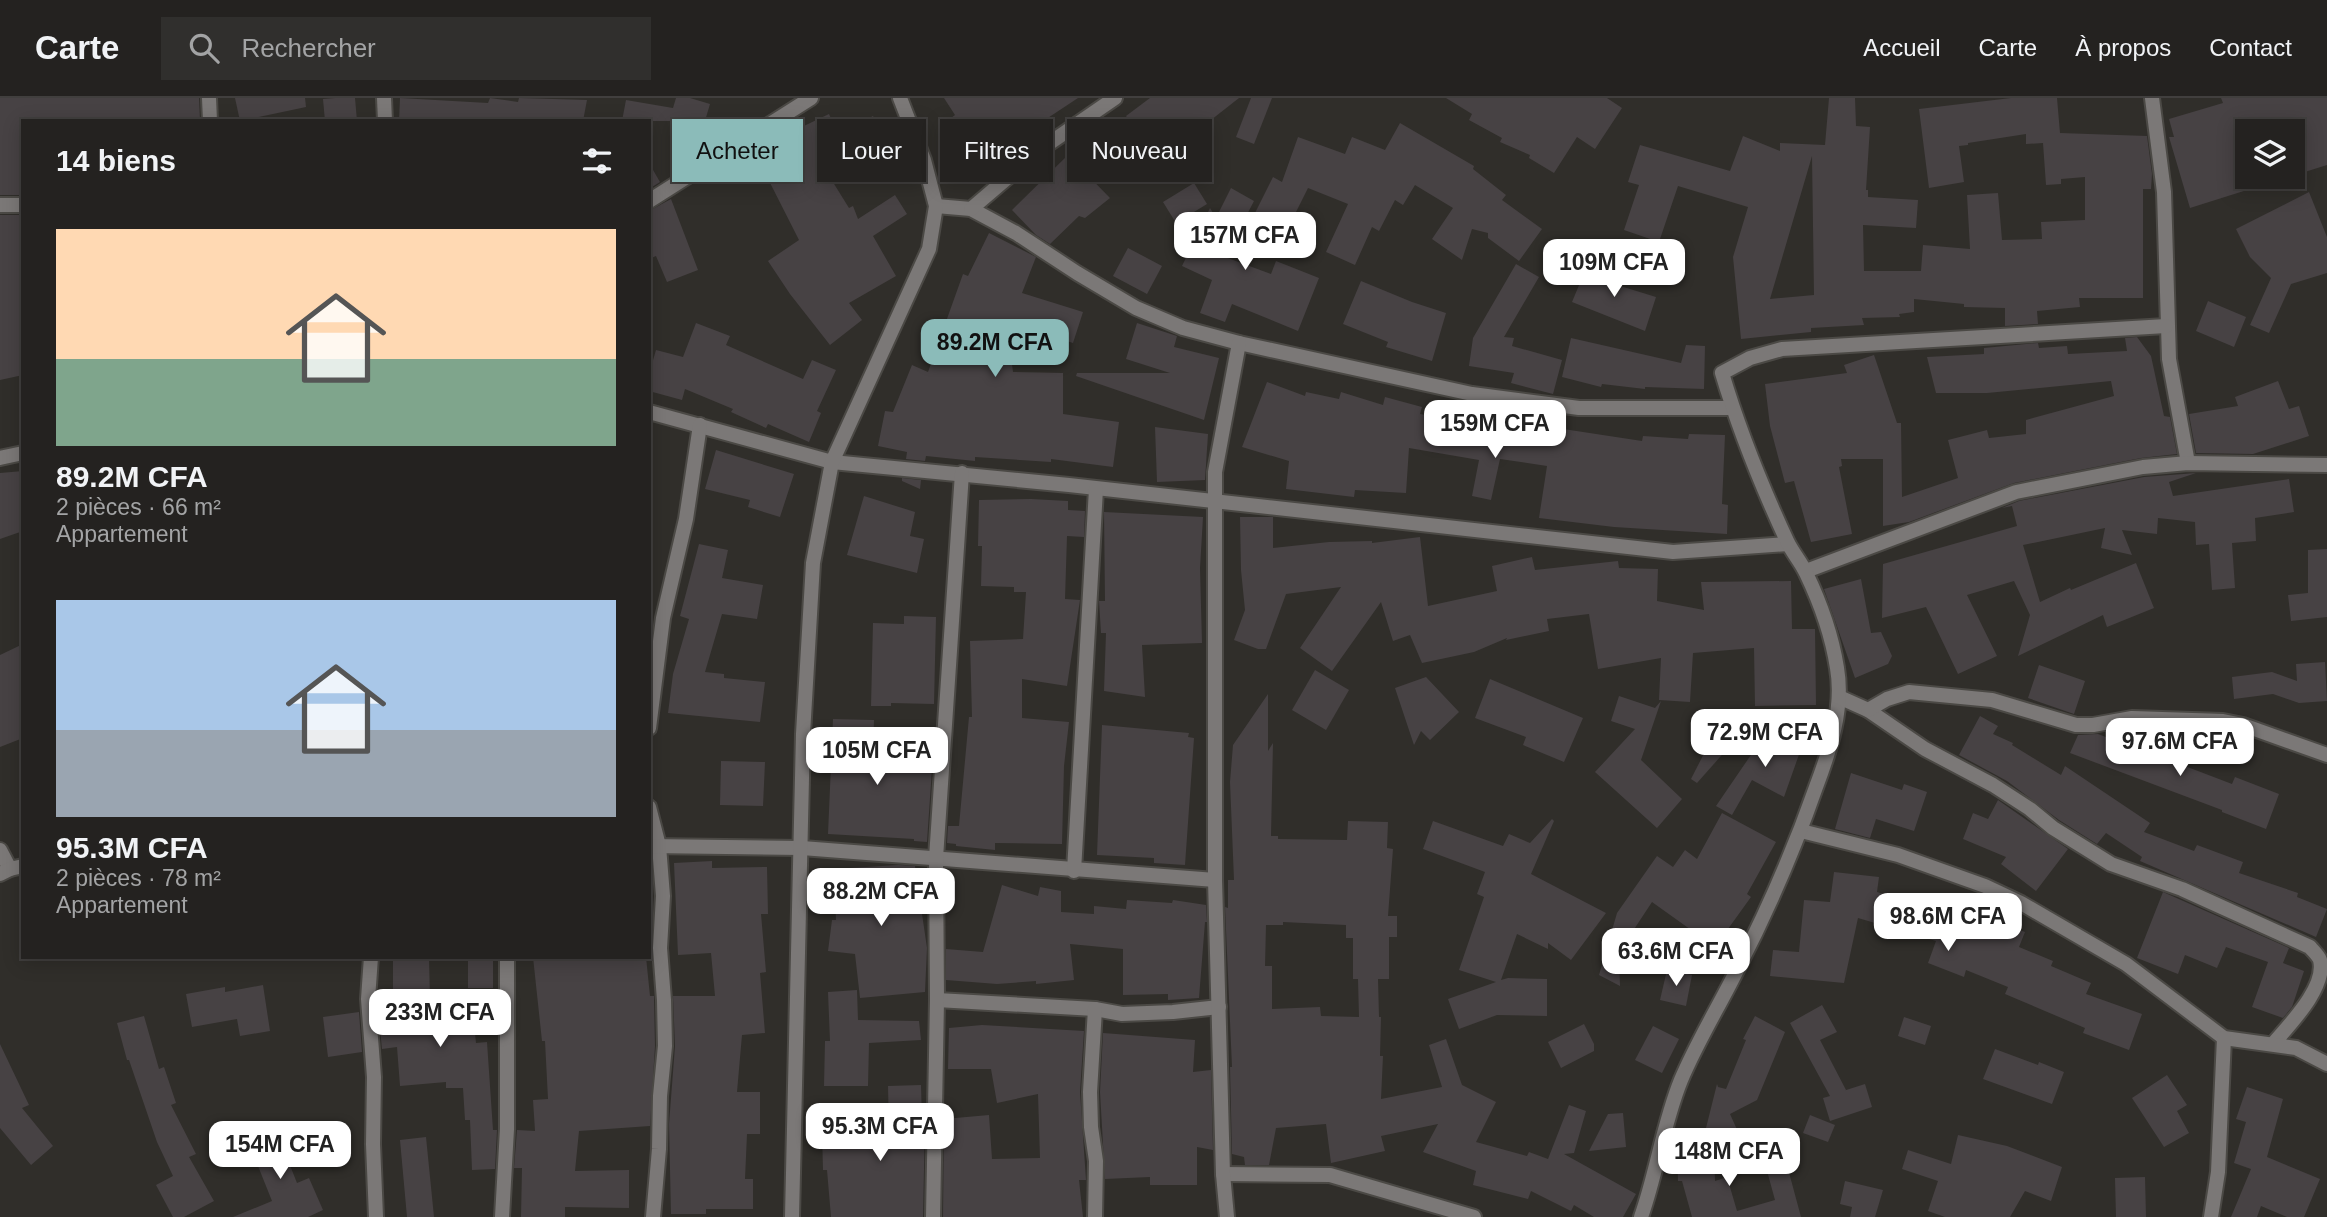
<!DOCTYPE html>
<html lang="fr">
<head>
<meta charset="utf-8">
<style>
	body { margin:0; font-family:Arial,sans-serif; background:#302f2d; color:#f1f3f6; height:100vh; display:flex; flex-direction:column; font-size:26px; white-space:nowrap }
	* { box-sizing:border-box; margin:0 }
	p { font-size:23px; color:#a3a4a5 }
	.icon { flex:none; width:38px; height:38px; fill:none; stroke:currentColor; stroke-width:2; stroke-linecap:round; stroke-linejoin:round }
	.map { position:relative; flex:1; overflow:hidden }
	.drawer { position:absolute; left:21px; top:21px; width:630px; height:840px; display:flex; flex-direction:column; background:#242220; border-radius:0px; box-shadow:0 4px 18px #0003,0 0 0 2px #413f3e }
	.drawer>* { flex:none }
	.banner { position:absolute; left:672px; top:21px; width:665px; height:63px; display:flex; gap:14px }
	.fabs { position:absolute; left:2235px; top:21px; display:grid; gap:14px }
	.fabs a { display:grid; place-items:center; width:70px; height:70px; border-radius:0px; background:#242220; box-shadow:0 4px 18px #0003,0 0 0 2px #413f3e; font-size:35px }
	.price { position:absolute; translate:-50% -60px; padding:0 16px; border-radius:14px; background:#fff; color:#222; font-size:23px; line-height:46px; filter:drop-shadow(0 2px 4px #0008) }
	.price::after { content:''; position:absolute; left:50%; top:42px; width:21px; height:16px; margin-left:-10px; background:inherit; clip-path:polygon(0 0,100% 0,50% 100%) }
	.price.on { background:#8bbbb9; color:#111 }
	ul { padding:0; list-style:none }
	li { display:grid; align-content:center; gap:14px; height:371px; padding:0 35px }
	li span { display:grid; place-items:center; height:217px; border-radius:0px; color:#555 }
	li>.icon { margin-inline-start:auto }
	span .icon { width:126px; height:126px; fill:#fffc; stroke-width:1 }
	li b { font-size:30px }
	h2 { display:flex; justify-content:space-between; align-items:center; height:84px; padding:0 35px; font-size:30px }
	.chip { padding:0 24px; border-radius:0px; background:#242220; box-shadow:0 4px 18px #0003,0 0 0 2px #413f3e; font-size:24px; line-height:63px }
	.chip.on { background:#8bbbb9; color:#111 }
	header { display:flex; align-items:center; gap:42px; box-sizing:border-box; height:98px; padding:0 35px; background:#242220; border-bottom:2px solid #413f3e }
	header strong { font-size:33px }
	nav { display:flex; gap:38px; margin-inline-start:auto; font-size:24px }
	.search { width:490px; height:63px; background:#302f2d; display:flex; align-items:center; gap:18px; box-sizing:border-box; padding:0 24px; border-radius:0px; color:#a3a4a5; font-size:26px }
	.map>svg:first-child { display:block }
	.building { fill:#474244; fill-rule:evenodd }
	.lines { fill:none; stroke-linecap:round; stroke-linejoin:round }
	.street-casing { stroke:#4b4945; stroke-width:18 }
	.street { stroke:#7b7877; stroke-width:14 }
</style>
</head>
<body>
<header>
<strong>Carte</strong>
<div class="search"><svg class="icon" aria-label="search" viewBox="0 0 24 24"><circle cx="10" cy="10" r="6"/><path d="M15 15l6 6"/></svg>Rechercher</div>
<nav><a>Accueil</a><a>Carte</a><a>À propos</a><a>Contact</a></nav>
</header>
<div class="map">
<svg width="2327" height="1119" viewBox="0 0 2327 1119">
	<rect width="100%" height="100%" fill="#302e2a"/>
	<g class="building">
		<path d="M0 0H199L200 22 23 23V97H0Z"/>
		<path d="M235 0H305L306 9 240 23Z"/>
		<path d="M335 0H355L357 23H325L323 1Z"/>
		<path d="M400 0 488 5 490 0 518 4 519 0 587 2 583 23H399Z"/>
		<path d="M676 0H690L710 6 702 33 683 27 685 23H622L626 2 673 10Z"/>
		<path d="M944 0H1078L981 64 951 20 955 17Z"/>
		<path d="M1150 0H1239L1160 62 1126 18Z"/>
		<path d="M1251 0H1272L1254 46 1236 39Z"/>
		<path d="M1446 0H1607L1622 10 1595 51 1577 39 1554 75 1529 60 1530 57 1500 44 1502 40 1469 22 1472 16Z"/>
		<path d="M1829 0H1855L1856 28 1870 29 1866 92H1868V99L1918 102 1916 130 1863 127 1864 173H1921L1923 147 1970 151 1967 97 1998 95 2002 142 2042 141 2041 124 2085 122V79L2061 81V86L2046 87 2043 45 2026 46V36L1968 45V47L1959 48 1964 84 1929 90 1919 11 2011 0H2057L2060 35 2147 38 2152 76 2151 91H2143V200H2079L2080 209 2037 213 2038 226 2005 228V210L1964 209V206L1914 201V214L1899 216 1900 219 1862 220 1864 227 1811 230V234L1741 241 1733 159 1748 109 1678 88 1659 144 1624 132 1639 87 1628 84 1640 47 1730 73 1743 38 1780 53V45L1825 47ZM1812 58 1814 197 1770 201Z"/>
		<path d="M2221 0H2327V67L2292 78V33H2247V92L2190 110 2169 39H2174L2169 21 2223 5Z"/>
		<path d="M829 16 838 36 873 18 889 47 831 81 849 110 853 108 858 121 895 97 907 116 873 138 896 178 849 205 862 222 830 247 790 196 768 163 799 142 765 75 758 79 747 59 761 51 760 49Z"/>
		<path d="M1400 25 1474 68 1473 71 1506 97 1502 102 1542 131 1519 163 1488 140V135L1472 131 1462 162 1432 141 1453 110 1415 87 1403 107 1395 102 1379 133 1372 129 1355 167 1326 154 1348 106 1308 90 1287 132 1255 115 1273 79 1282 84 1298 39 1345 56 1352 39 1385 52Z"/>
		<path d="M1068 57 1110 100 1085 120 1079 118 1050 146 1036 137 1012 112Z"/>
		<path d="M649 65 660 84 649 91Z"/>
		<path d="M1194 85 1207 106 1176 125 1163 104Z"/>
		<path d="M1231 90 1254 103 1225 159 1271 176 1276 163 1319 180 1298 233 1232 206 1225 224 1200 215 1212 182 1182 168 1210 110 1216 120Z"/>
		<path d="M2309 94 2327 139V175L2291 186 2269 235 2250 227 2271 180 2250 159 2236 131Z"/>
		<path d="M671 101 698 172 667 184 656 158 649 161V113Z"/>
		<path d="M0 117H23V277L0 282Z"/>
		<path d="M989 135 1036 159 1022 195 1083 214 1073 245 1017 227 1010 251 1013 274 1063 275V316L1119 324 1113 369 1051 361V364L975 359V363L926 358 925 363 906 361 907 354 878 348 885 313 893 314 912 267 928 274 963 176 968 178Z"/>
		<path d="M1128 150 1162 168 1147 196 1113 178Z"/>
		<path d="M1516 166 1539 179 1504 239 1514 240 1512 248 1562 262 1553 296 1511 285 1514 275 1469 268 1473 240Z"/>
		<path d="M1587 168 1620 181 1617 187 1656 199 1645 233 1572 204Z"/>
		<path d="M1361 183 1412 204 1446 215 1432 263 1386 249 1388 244 1343 226Z"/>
		<path d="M2208 203 2246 219 2234 249 2196 233Z"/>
		<path d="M696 225 730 238 726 247 803 281 812 262 836 272 817 313 821 315 809 344 768 326 766 330 731 314 733 311 685 291 682 302 649 293V276L656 252 683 259Z"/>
		<path d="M1137 225 1177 238 1174 249 1219 260 1204 322 1076 278 1077 275H1170L1126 261Z"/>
		<path d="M2137 239 2151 258 2164 318 2170 319 2177 356 2141 360 2014 385 1909 424 1883 428V361H1841L1842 368 1839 369 1852 436 1811 444 1794 383 1785 385 1770 328 1765 286 1847 275 1844 267 1874 257 1897 325H1901L1902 399 1958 380 1948 342 1987 332 1989 340 2026 336V322L2114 298 2111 283 1987 295H1936L1927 259 1984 256V250L2038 245 2039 250 2067 248 2068 256 2127 253 2125 240Z"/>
		<path d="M1571 240 1681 265 1686 247 1705 248 1704 291 1645 289V291L1602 286 1601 289 1562 279Z"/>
		<path d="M2278 283 2289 311 2299 308 2309 338 2253 356 2196 355 2189 316 2238 308 2235 299Z"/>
		<path d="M1267 284 1305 298 1306 294 1339 301 1341 294 1383 307 1385 299 1422 309 1420 316 1464 324 1465 319 1505 324V322L1642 343 1643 338 1688 341 1689 336 1725 337 1722 406 1728 407 1727 436 1614 429 1539 420 1547 368 1500 361 1491 402 1472 398 1479 362 1409 350 1406 395 1355 392 1354 399 1286 391 1289 363 1242 349Z"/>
		<path d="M1155 329 1208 336 1205 382 1157 384Z"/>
		<path d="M716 352 794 376 780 419 748 409 750 402 705 391Z"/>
		<path d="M23 373V433L0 441V375Z"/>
		<path d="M2196 375 2169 384 2173 398 2289 381 2294 414 2255 420 2256 443 2232 445 2235 490 2212 492 2209 446 2196 447 2195 424 2158 420 2157 436 2122 432 2132 457 2101 450 2105 430 2023 447 2040 504 2070 490 2071 492 2136 465 2154 510 2107 529 2103 517 2018 558 2030 517 2014 483 1967 497 1997 558 1958 576 1926 509 1882 520 1883 466 2017 428 2012 408 2002 410 2019 403 2144 379Z"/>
		<path d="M902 380 921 382 920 391 902 383Z"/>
		<path d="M864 398 915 414 910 438 924 441 917 475 847 457Z"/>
		<path d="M1031 401 1068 403V412L1085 413 1084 439 1067 438 1065 501 1080 502 1067 588 1022 581V620L1069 624 1064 668 1062 746 995 745V752L956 748V746L947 745 948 728H959L969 619H972L970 543 1023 541 1026 494H1014V489L981 488 982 448H978L979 402Z"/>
		<path d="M1104 414 1203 419 1200 470 1202 545 1142 547 1145 599 1104 593 1106 535H1101L1099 503H1105Z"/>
		<path d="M1240 419H1273V450L1329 444 1372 443V445L1420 439 1428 508 1497 493 1492 468 1532 459 1535 472 1618 463 1619 470 1658 471 1657 503 1704 512 1701 484 1791 483 1792 531H1815L1816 607 1755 608 1754 550 1693 555 1690 604 1659 602 1661 560 1598 571 1589 516 1547 521 1549 533 1506 542 1507 540 1474 554 1422 565 1410 537 1393 543 1381 504 1332 573 1300 550 1341 489 1286 496 1266 551H1258L1234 542 1245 512 1241 472Z"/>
		<path d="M699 446 728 452 722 480 763 487 757 521 722 516 705 574 724 576V580L765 584 760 624 668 615 673 576 689 521 680 518Z"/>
		<path d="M2327 451V519L2291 523 2288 497 2308 495V452Z"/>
		<path d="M1861 481 1871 535 1881 534 1892 558 1888 566 1855 580 1824 491Z"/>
		<path d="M904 518 936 519 934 606 891 605V608H871L873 525 904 526Z"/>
		<path d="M23 546V640L0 649V557Z"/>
		<path d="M2325 564 2327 603 2299 605 2273 596 2234 601 2232 579 2272 574 2297 583 2296 566Z"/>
		<path d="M2039 567 2085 583 2074 616 2028 600Z"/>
		<path d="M1315 572 1349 592 1326 632 1292 612Z"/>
		<path d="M1426 579 1459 614 1430 642 1421 633 1414 647 1395 590Z"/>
		<path d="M1490 581 1583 620 1564 664 1523 647 1526 639 1475 620Z"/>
		<path d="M1268 596V653L1273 645 1271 738H1278V741L1347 742 1348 723 1388 724 1387 750 1393 751 1388 818H1397V839H1389V881H1378L1379 919H1381L1380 958H1383L1381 1001 1442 989 1429 947 1446 941 1462 987 1496 1004 1476 1044 1527 1058 1529 1054 1548 1061 1569 1007 1586 1013 1574 1055 1564 1056 1636 1096 1623 1119H1594L1574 1107 1571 1113 1531 1093 1528 1101 1473 1087 1476 1073 1423 1054 1438 1026 1381 1038 1385 1053 1331 1065 1326 1026 1276 1030 1269 1067H1245L1244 1059 1232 1056 1230 969H1232L1225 809 1228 810V782H1234L1230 684 1233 647ZM1283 824 1346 827V840H1353V881H1358L1359 919 1321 918 1320 909 1272 911V868H1265L1266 827H1283Z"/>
		<path d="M1619 598 1655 610 1661 603 1641 662 1682 701 1657 730 1595 674 1635 631 1611 623Z"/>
		<path d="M1980 618 1998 628 1993 636 2013 645 2012 647 2061 677 2065 668 2150 725 2144 734 2194 753 2197 747 2243 764 2239 775 2298 795 2297 799 2327 811 2316 839 2140 763 2142 759 2106 735 2097 746 2059 722 2007 683 1959 657Z"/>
		<path d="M833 621 874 622 873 654 933 656 927 744 914 743V741L828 736Z"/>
		<path d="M1102 627 1189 635 1188 639 1194 640 1185 767 1154 765V760L1097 757Z"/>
		<path d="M1775 629 1802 648 1784 699 1752 682 1732 717 1716 708 1755 651 1758 653Z"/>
		<path d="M1715 634H1723L1736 641 1697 685 1691 681Z"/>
		<path d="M2098 636 2142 653 2144 647 2179 660 2177 665 2232 686 2235 679 2279 696 2266 731 2222 714V712L2070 655 2078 637Z"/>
		<path d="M721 663 765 664 763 708 720 707Z"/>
		<path d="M1851 675 1902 692 1904 686 1927 694 1914 733 1876 721 1870 740 1835 731Z"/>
		<path d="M1998 702 2068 751 2036 793 2001 766 2006 759 1963 741 1973 715 1988 721Z"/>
		<path d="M1722 715 1776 744 1747 796 1751 799 1715 849 1652 804 1619 854 1620 888 1599 877 1617 815 1657 758 1673 769 1685 752 1697 761Z"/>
		<path d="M1552 721 1554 723 1531 776 1606 815 1571 862 1548 845V851L1517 836 1501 882 1508 880 1547 881V918L1497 917 1459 931 1448 901 1496 884 1459 872 1484 799 1477 796 1485 774 1423 751 1433 723 1503 748 1509 736 1530 745Z"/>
		<path d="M712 763V770L767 769 768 816H761L766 874 760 875 765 935 742 937 737 994H760V1036H747L745 1081H753V1111H706V1116H671L669 1026 675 948 673 898H715L711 855 678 857 674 765Z"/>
		<path d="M898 767 915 768 927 850 925 894 860 900 855 856 828 853 832 822H836L834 771Z"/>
		<path d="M1834 774 1879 779 1877 794 1946 815 1952 799 1989 812 1986 819 2025 834 2019 849 2053 863 2051 868 2091 885 2086 896 2142 916 2129 952 2083 935 2085 930 2005 896 2008 889 1966 872 1964 879 1928 865 1936 843 1858 820 1844 885 1770 878 1773 852 1799 854 1804 802 1830 804Z"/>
		<path d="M1002 787 1038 798 1040 789 1061 793V814L1094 816V808L1126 811 1127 802 1172 805 1173 802 1206 807 1207 824H1205L1199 900 1168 902V896L1123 897V851L1070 846 1074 882 1036 886V883L997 886 946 882V851L983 854Z"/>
		<path d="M2163 794 2289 850 2283 865 2304 873 2292 909 2283 920 2252 909 2268 864 2226 849 2217 870 2185 857 2178 876 2137 860Z"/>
		<path d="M393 859H429L430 902 471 896 476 945 487 944 493 1032H497L495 1071 472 1072 470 1022H465L463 990H446V984L400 988 397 949 382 951 378 911 390 910V892H393Z"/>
		<path d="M533 859H646L650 898H654V902L655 948 650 1028 579 1033 575 1073 629 1072V1110L565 1109V1119H521L522 1070H514L517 1032 535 1033 533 1002 548 1001 545 943H542Z"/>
		<rect x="468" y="861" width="25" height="29"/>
		<path d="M1667 872 1692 877 1686 908 1660 902Z"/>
		<path d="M263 887 270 933 240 938 237 921 192 929 186 896 225 889V894Z"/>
		<path d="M857 892 858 922 919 923 921 942 869 945 868 988H824L825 943H830L828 894Z"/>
		<path d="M1822 907 1837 934 1820 942 1846 992 1843 993 1865 986 1872 1009 1830 1023 1823 1000 1830 998 1790 925Z"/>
		<path d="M359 914 362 954 328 959 323 919Z"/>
		<path d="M144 918 159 971 164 969 176 1005 171 1007 196 1056 189 1059 214 1103 184 1119H173L156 1087 173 1078 157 1044 129 962H127L117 925Z"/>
		<path d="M1755 918 1785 934 1757 1002 1730 1016 1739 1036 1706 1030 1717 986 1718 989 1726 991 1746 942 1743 941Z"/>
		<path d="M1904 919 1931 928 1925 947 1898 938Z"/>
		<path d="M1584 926 1594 946V953L1561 970 1548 944Z"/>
		<path d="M982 927 1084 933 1080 994 1086 1082H1079L1083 1119H943L944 1021 989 1017 992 1061 1040 1060 1038 996 997 1005 991 971H948L949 930Z"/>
		<path d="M1653 928 1679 941 1662 975 1635 962Z"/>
		<path d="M1103 935 1195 942 1193 974 1211 972 1213 1052 1197 1049V1087H1150V1079L1105 1081 1100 994Z"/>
		<path d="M0 946 29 1007 22 1010 53 1048 31 1067 0 1030Z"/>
		<path d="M1995 951 2038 967 2039 964 2064 974 2052 1006 1983 981Z"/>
		<path d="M2167 977 2187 1007 2177 1013 2189 1035 2164 1049 2132 1000Z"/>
		<path d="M921 987 922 1023H925L923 1119H831L827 1072H823L822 1035 889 1032 888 988Z"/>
		<path d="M2247 989 2283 1001 2267 1059 2320 1081 2304 1119H2287L2261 1108 2257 1119H2231L2251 1071 2234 1065 2246 1024 2236 1021Z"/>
		<path d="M1623 1015 1626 1049 1589 1053 1608 1016Z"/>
		<path d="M1810 1017 1835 1027 1828 1044 1803 1035Z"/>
		<path d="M274 1027 297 1085 309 1080 323 1112 308 1119H233L272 1103 246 1038Z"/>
		<path d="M1958 1037 2007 1048 2062 1069 2051 1103 2025 1093 2010 1119H1945L1928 1113 1938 1083 1902 1071 1908 1052 1951 1066Z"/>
		<path d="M426 1039 434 1119H407L400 1042Z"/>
		<path d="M1714 1047 1715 1083 1727 1079 1737 1113 1775 1102 1767 1073 1787 1067 1801 1119H1692L1682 1083H1678L1677 1048Z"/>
		<path d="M2145 1079 2146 1119H2116L2115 1080Z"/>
		<path d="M1845 1083 1883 1092 1875 1119H1850L1852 1109 1840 1106Z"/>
	</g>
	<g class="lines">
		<g class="street-casing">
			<g id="street">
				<path d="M209 0 210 23"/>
				<path d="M384 0 385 23"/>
				<path d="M2152 0 2164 94 2169 261 2188 365"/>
				<path d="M649 103 811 0"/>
				<path d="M0 107H23"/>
				<path d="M936 108 971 111 1016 135 1077 175 1136 210 1183 230 1239 245 1472 296 1579 310H1732"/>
				<path d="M971 111 1041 51 1115 0"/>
				<path d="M649 314 832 364 1069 387 1673 454 1788 446"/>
				<path d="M0 360 23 355"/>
				<path d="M1806 473 2016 394 2143 369 2188 365 2327 367"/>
				<path d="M1839 599 1868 612 1925 651 1993 687 2030 711 2053 730 2111 766 2182 791 2310 849C2313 853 2318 857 2320 862 2327 889 2289 927 2273 946"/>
				<path d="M1868 612 1887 601 1909 594 1992 602 2076 627H2093L2132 620 2223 623 2243 627 2327 657"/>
				<path d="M649 630 663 520 686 421 700 327"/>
				<path d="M649 709 659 748 663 798 660 850 664 902 665 948 660 998 659 1051 653 1119"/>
				<path d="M1801 733 1898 757 1985 788 2021 805 2126 866 2224 940 2296 950 2327 966"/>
				<path d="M649 748 802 750 1215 782"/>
				<path d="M0 752 10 771"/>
				<path d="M1074 773 1096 391"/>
				<path d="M0 776 10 771 23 768"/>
				<path d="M371 859 368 901 374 979 373 1046 376 1119"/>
				<path d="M937 902 1095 911 1122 916 1173 914 1219 909"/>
				<path d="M1095 911 1090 994 1091 1029 1096 1063 1095 1119"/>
				<path d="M1223 1076 1330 1077 1474 1119"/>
				<path d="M502 1119 507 1031V859"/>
				<path d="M792 1119 803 636 813 465 832 364 929 151 936 108 924 62 900 0"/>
				<path d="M933 1119 937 902 936 760 962 375"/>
				<path d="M1227 1119 1223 1076 1215 782V374L1239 245"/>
				<path d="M1641 1119C1657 1074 1663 1026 1681 982 1697 944 1718 910 1736 874 1767 814 1794 752 1816 689 1830 652 1844 610 1837 570 1832 538 1820 504 1806 475 1801 464 1792 454 1787 443 1762 389 1739 332 1722 275L1750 260 1782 251 2166 228"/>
				<path d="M2211 1119 2218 1074 2224 940"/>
			</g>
		</g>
		<use href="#street" class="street"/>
	</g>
</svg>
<div class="fabs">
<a><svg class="icon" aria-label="layers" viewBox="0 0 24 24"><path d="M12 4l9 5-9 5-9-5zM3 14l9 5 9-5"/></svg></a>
</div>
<b class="price" style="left:1245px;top:174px">157M CFA</b>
<b class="price" style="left:1614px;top:201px">109M CFA</b>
<b class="price on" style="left:995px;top:281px">89.2M CFA</b>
<b class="price" style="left:1495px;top:362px">159M CFA</b>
<b class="price" style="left:1765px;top:671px">72.9M CFA</b>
<b class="price" style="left:2180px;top:680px">97.6M CFA</b>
<b class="price" style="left:877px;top:689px">105M CFA</b>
<b class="price" style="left:881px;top:830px">88.2M CFA</b>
<b class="price" style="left:1948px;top:855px">98.6M CFA</b>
<b class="price" style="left:1676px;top:890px">63.6M CFA</b>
<b class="price" style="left:440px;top:951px">233M CFA</b>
<b class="price" style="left:880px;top:1065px">95.3M CFA</b>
<b class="price" style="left:280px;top:1083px">154M CFA</b>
<b class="price" style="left:1729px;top:1090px">148M CFA</b>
<div class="banner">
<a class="chip on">Acheter</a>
<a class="chip">Louer</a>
<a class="chip">Filtres</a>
<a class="chip">Nouveau</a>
</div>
<section class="drawer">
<h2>14 biens<svg class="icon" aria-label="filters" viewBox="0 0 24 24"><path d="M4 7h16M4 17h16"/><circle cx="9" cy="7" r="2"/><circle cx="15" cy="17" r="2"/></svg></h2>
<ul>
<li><span style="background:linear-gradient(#ffd9b3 60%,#7fa58c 0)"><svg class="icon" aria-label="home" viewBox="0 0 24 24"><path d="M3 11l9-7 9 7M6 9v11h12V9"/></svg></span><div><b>89.2M CFA</b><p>2 pièces · 66 m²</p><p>Appartement</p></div></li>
<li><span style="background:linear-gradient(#a9c7e8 60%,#9aa5b1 0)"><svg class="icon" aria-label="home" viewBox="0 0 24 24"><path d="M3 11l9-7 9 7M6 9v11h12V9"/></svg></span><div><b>95.3M CFA</b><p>2 pièces · 78 m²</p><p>Appartement</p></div></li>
</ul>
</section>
</div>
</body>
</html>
